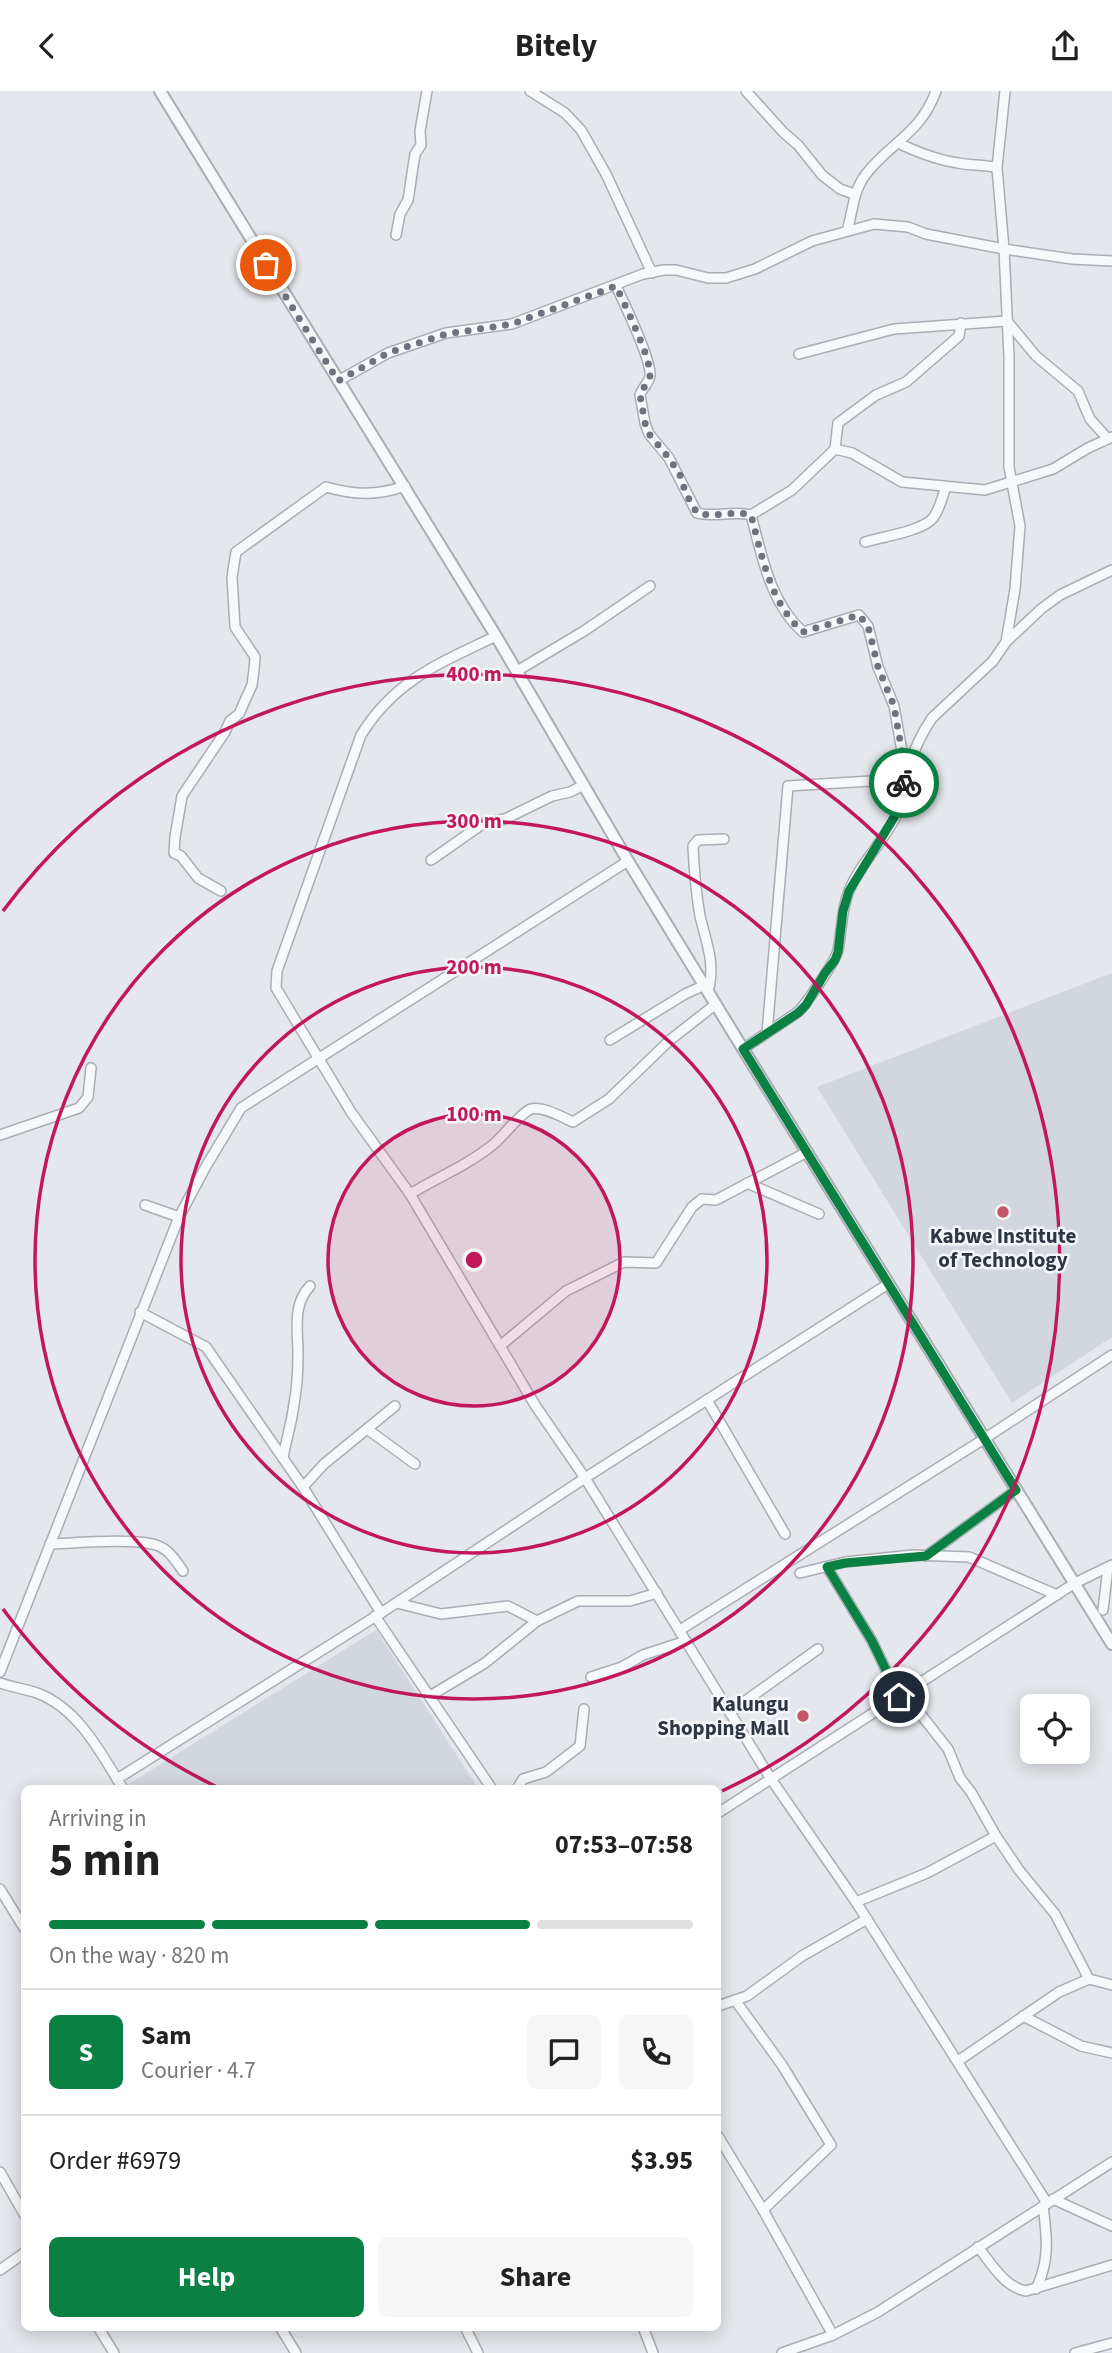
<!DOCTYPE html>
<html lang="en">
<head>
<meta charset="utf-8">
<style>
	:root { --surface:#fff; --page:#f6f6f6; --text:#222; --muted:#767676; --line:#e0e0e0; --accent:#0b8043 }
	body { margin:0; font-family:"Source Sans 3",sans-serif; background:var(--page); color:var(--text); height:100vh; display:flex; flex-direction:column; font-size:26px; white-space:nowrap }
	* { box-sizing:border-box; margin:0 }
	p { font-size:23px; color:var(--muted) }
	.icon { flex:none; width:38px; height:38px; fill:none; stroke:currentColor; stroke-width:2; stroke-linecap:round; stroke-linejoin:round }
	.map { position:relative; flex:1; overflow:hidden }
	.panel { position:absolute; left:21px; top:1694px; width:700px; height:546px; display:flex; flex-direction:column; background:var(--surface); border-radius:10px; box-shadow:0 4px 18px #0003 }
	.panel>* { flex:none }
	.fabs { position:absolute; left:1020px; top:1603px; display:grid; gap:14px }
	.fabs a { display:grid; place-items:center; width:70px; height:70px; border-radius:10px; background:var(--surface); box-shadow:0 4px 18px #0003; font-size:35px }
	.pin { position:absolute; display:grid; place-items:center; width:60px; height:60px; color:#fff; margin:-30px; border:4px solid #fff; border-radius:50%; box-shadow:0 2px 7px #0007 }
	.courier { position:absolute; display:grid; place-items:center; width:70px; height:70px; margin:-35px; border:5px solid #0b8043; border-radius:50%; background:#fff; color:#222; box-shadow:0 2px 9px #0007 }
	.headline em { font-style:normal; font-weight:700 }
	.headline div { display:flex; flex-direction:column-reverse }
	.headline { display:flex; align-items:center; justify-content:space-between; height:119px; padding:0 28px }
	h1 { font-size:46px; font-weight:700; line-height:52px }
	.bar { display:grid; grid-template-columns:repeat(4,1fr); gap:10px 7px; align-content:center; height:84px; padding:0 28px }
	.bar i { height:9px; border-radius:5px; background:var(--line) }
	.bar .on { background:var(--accent) }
	.bar p { grid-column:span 4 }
	.line { display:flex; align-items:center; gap:18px; padding:0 28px; border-top:2px solid var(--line) }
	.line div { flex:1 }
	.round { display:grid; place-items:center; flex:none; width:74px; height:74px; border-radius:10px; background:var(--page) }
	.primary-button { display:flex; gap:14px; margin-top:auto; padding:14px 28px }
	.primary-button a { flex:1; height:80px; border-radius:10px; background:var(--accent); color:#fff; font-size:28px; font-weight:700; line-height:80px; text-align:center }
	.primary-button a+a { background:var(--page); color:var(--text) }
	header { display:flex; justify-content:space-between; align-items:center; height:91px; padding:0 28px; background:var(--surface); font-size:32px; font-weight:700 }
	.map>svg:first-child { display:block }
</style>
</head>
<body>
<header><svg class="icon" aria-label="back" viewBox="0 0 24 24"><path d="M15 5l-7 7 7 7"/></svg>Bitely<svg class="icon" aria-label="share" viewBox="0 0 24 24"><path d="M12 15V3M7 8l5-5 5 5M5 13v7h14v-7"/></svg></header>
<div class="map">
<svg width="1112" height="2262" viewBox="0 0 1112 2262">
	<rect width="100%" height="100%" fill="#e4e7eb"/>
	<g fill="#d2d6dd">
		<polygon points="1112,882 1112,1246 1012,1312 817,996"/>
		<polygon points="376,1539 478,1697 131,1697 129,1693"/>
	</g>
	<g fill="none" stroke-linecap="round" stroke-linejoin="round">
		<g stroke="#a9aeb5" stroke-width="12">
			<g id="minor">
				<polyline points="530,0 565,22 581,39 606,83 652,182"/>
				<polyline points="746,0 783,41 798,54 822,84 840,98 854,103"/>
				<path d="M898,52C917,61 937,69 958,72C971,75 984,73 997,77"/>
				<path d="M847,140C853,120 853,100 866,83C891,51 921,42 936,0"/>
				<polyline points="396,144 400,123 408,109 415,63 421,54 420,40 427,0"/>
				<path d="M616,195C624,212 651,267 650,284C650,291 642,297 640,304L645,332L649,343L669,367L697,422C715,427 734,419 751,424C762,465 770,512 803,541L859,524L868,535L878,576L894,615L906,683"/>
				<polyline points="799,263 894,238 1007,230 1036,265 1078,300 1090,328 1108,348"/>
				<polyline points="338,290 388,262 446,242 512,233 643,183 664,179 676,179 708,187 726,187 755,178 812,150 874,133 908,136 926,143 1004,158 1072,168 1112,170"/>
				<polyline points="835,358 838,332 876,304 906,291 959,245 961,232"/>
				<polyline points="751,424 792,399 835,358 852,362 902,391 985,399 1053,378 1088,357 1112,346"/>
				<path d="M865,451C881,446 923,440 933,427C940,418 942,406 946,396"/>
				<path d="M496,545C440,572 395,589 361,644L277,880L276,897L351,1021L410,1103L535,1314L585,1387L771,1688L856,1811L1047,2112"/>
				<polyline points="1006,551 1041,518 1060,504 1112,479"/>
				<polyline points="517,580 584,540 650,495"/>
				<polyline points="431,769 484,732 505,728 552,705 570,701 584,694"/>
				<path d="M221,800L198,787L181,765L174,762L175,746L182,705L225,641L230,630L239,623L252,594L254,579L255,566L235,536L232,486L236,461L326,396C354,404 377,405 405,395"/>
				<path d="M708,900C716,873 706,851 700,825C696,802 694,779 693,755L698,749L724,748"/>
				<polyline points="767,942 788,695 905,688"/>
				<polyline points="610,949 685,903 705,894"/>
				<path d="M743,958L798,921C806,913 837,868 838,859C842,839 841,819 849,800C860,772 884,751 897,723C902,711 903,698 906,686C911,665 920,645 932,627L993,570L1006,551L1015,498L1020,435L1009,376V266L1004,158L997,77L1005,0"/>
				<polyline points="0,1044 79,1017 88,1006 91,977"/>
				<polyline points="747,1092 819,1123"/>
				<path d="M410,1103C438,1086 470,1073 495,1052C504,1044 522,1021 531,1018C543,1015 562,1026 573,1031L609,1008L670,949L716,913"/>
				<polyline points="145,1114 179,1126"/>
				<polyline points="140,1221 206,1256 303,1396 381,1522"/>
				<polyline points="500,1255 566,1200 624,1171 656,1172 692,1116 702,1108 716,1109 807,1061"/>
				<polyline points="707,1309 785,1443"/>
				<polyline points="367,1338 415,1373"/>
				<path d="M283,1367C286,1349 292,1331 294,1313C297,1297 298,1279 298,1263C298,1239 292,1214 310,1195"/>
				<polyline points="303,1396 324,1373 395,1315"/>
				<path d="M50,1453C76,1452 133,1447 156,1454C169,1458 176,1470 183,1480"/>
				<polyline points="926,1465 1016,1399"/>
				<polyline points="827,1476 872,1550 899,1606"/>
				<polyline points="800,1482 845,1471 913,1464 969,1466 1057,1504"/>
				<polyline points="397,1512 441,1523 508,1515 537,1530 578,1510 630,1510 657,1502"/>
				<polyline points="1103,1519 1108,1476"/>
				<polyline points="375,1525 492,1698"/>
				<polyline points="680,1539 984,1348 1112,1264"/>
				<polyline points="0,1581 179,1126 205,1077 241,1017 628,770"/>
				<polyline points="591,1586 622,1576 643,1564 686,1550"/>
				<path d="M0,1592C12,1596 25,1598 37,1602C78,1617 101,1662 123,1698"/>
				<polyline points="904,1602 948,1658 960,1687 971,1701 996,1745 1019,1779 1055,1823 1089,1888"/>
				<polyline points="430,1605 485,1572 537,1530"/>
				<polyline points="730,1621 818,1558"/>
				<polyline points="117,1688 381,1522 585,1387 888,1193"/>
				<polyline points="517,1698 523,1688 546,1681 580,1655 584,1618"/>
				<polyline points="718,1722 1075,1492 1112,1474"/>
				<polyline points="0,1798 24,1837"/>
				<polyline points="856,1811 927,1782 996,1745"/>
				<polyline points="735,1909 782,1974 831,2054 763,2119"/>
				<polyline points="718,1915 747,1905 802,1865 867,1828"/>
				<polyline points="1023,1925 1081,1955 1112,1962"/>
				<polyline points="958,1970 1059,1901 1089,1888 1112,1894"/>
				<polyline points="718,2045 763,2119 833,2244"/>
				<polyline points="0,2081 24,2123"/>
				<polyline points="1053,2108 1112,2135"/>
				<path d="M978,2156C991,2172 1004,2196 1026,2200L1112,2174"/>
				<polyline points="0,2179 24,2162"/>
				<path d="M1036,2198C1050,2170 1047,2145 1043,2115"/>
				<polyline points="98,2236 114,2262"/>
				<polyline points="280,2236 296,2262"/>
				<polyline points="465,2236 478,2262"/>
				<polyline points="643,2236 653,2262"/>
				<polyline points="782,2262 833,2244 878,2221 1112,2071"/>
				<polyline points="1075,2262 1112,2252"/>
			</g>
		</g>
		<g stroke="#a9aeb5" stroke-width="14">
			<polyline id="tertiary" points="160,0 496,545 628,770 743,958 1112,1553"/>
		</g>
		<use href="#minor" stroke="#f7f8f9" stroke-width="9"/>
		<use href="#tertiary" stroke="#f7f8f9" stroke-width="10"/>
	</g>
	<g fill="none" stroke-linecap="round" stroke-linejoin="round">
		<path stroke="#6d747d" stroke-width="7" stroke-dasharray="0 12.6" d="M266,174L338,290L388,262L406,256L446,243L512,233L616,195C624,212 651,267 650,284C650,291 642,297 640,304L645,332L649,343L669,367L680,384L686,403L697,422C715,427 734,419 751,424C762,465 770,512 803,541L859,524L868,535L878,576L894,615L906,684L904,692"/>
		<polyline stroke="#0b8043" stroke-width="9" points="899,1606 872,1550 827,1476 845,1472 926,1465 1016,1399 743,958 798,922 806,914 825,882 835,869 838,861 843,820 849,800 898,720 904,692"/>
	</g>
	<circle cx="474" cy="1169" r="146" fill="#c2185b" fill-opacity=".12"/>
	<g fill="none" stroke="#c2185b" stroke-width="3.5">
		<circle cx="474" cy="1169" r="146"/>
		<circle cx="474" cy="1169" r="293"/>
		<circle cx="474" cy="1169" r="439"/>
		<path d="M217 1696A586 586 0 0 1 3 1518M3 820A586 586 0 1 1 722 1700"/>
	</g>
	<g fill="#c5546a" stroke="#f4f6f8" stroke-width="2.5">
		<circle cx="1003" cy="1121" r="7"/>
		<circle cx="803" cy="1625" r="7"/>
	</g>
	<g text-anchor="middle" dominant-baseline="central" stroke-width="5" stroke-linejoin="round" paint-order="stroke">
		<g font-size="21" font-weight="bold" fill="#2d3642" stroke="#f4f6f8">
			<text x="1003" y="1145">Kabwe Institute<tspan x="1003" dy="24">of Technology</tspan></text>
			<text x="789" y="1613" text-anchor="end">Kalungu<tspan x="789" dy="24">Shopping Mall</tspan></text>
		</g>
	</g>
	<circle cx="474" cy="1169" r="10" fill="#c2185b" stroke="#f4f6f8" stroke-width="3.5"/>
	<g font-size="21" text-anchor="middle" font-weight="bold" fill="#c2185b" stroke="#f4f6f8" stroke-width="5" stroke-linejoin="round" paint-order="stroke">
		<text x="474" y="590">400 m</text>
		<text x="474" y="737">300 m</text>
		<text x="474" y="883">200 m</text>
		<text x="474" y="1030">100 m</text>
	</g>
</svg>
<div class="fabs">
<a><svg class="icon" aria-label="locate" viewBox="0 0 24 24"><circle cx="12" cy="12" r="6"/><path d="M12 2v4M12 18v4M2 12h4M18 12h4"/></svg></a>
</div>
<div class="pin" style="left:266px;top:174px;background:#ea580c"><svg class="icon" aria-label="bag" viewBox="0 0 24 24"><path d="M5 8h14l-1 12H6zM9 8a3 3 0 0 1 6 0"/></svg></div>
<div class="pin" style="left:899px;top:1606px;background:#1f2937"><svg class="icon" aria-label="home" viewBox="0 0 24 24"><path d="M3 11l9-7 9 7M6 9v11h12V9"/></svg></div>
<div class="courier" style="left:904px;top:692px"><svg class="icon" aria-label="bike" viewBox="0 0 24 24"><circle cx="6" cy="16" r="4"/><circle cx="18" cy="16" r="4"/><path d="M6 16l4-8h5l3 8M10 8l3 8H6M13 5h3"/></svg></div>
<section class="panel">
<div class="headline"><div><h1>5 min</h1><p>Arriving in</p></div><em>07:53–07:58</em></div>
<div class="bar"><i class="on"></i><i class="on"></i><i class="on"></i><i></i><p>On the way · 820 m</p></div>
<div class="line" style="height:126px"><b class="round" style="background:var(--accent);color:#fff">S</b><div><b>Sam</b><p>Courier · 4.7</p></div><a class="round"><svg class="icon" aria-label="chat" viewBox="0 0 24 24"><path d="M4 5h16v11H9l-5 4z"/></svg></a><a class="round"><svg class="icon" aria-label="phone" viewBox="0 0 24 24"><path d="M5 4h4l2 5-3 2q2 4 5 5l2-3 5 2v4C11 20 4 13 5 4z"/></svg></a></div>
<div class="line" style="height:91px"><div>Order #6979</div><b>$3.95</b></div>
<div class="primary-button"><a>Help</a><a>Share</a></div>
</section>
</div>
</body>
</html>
